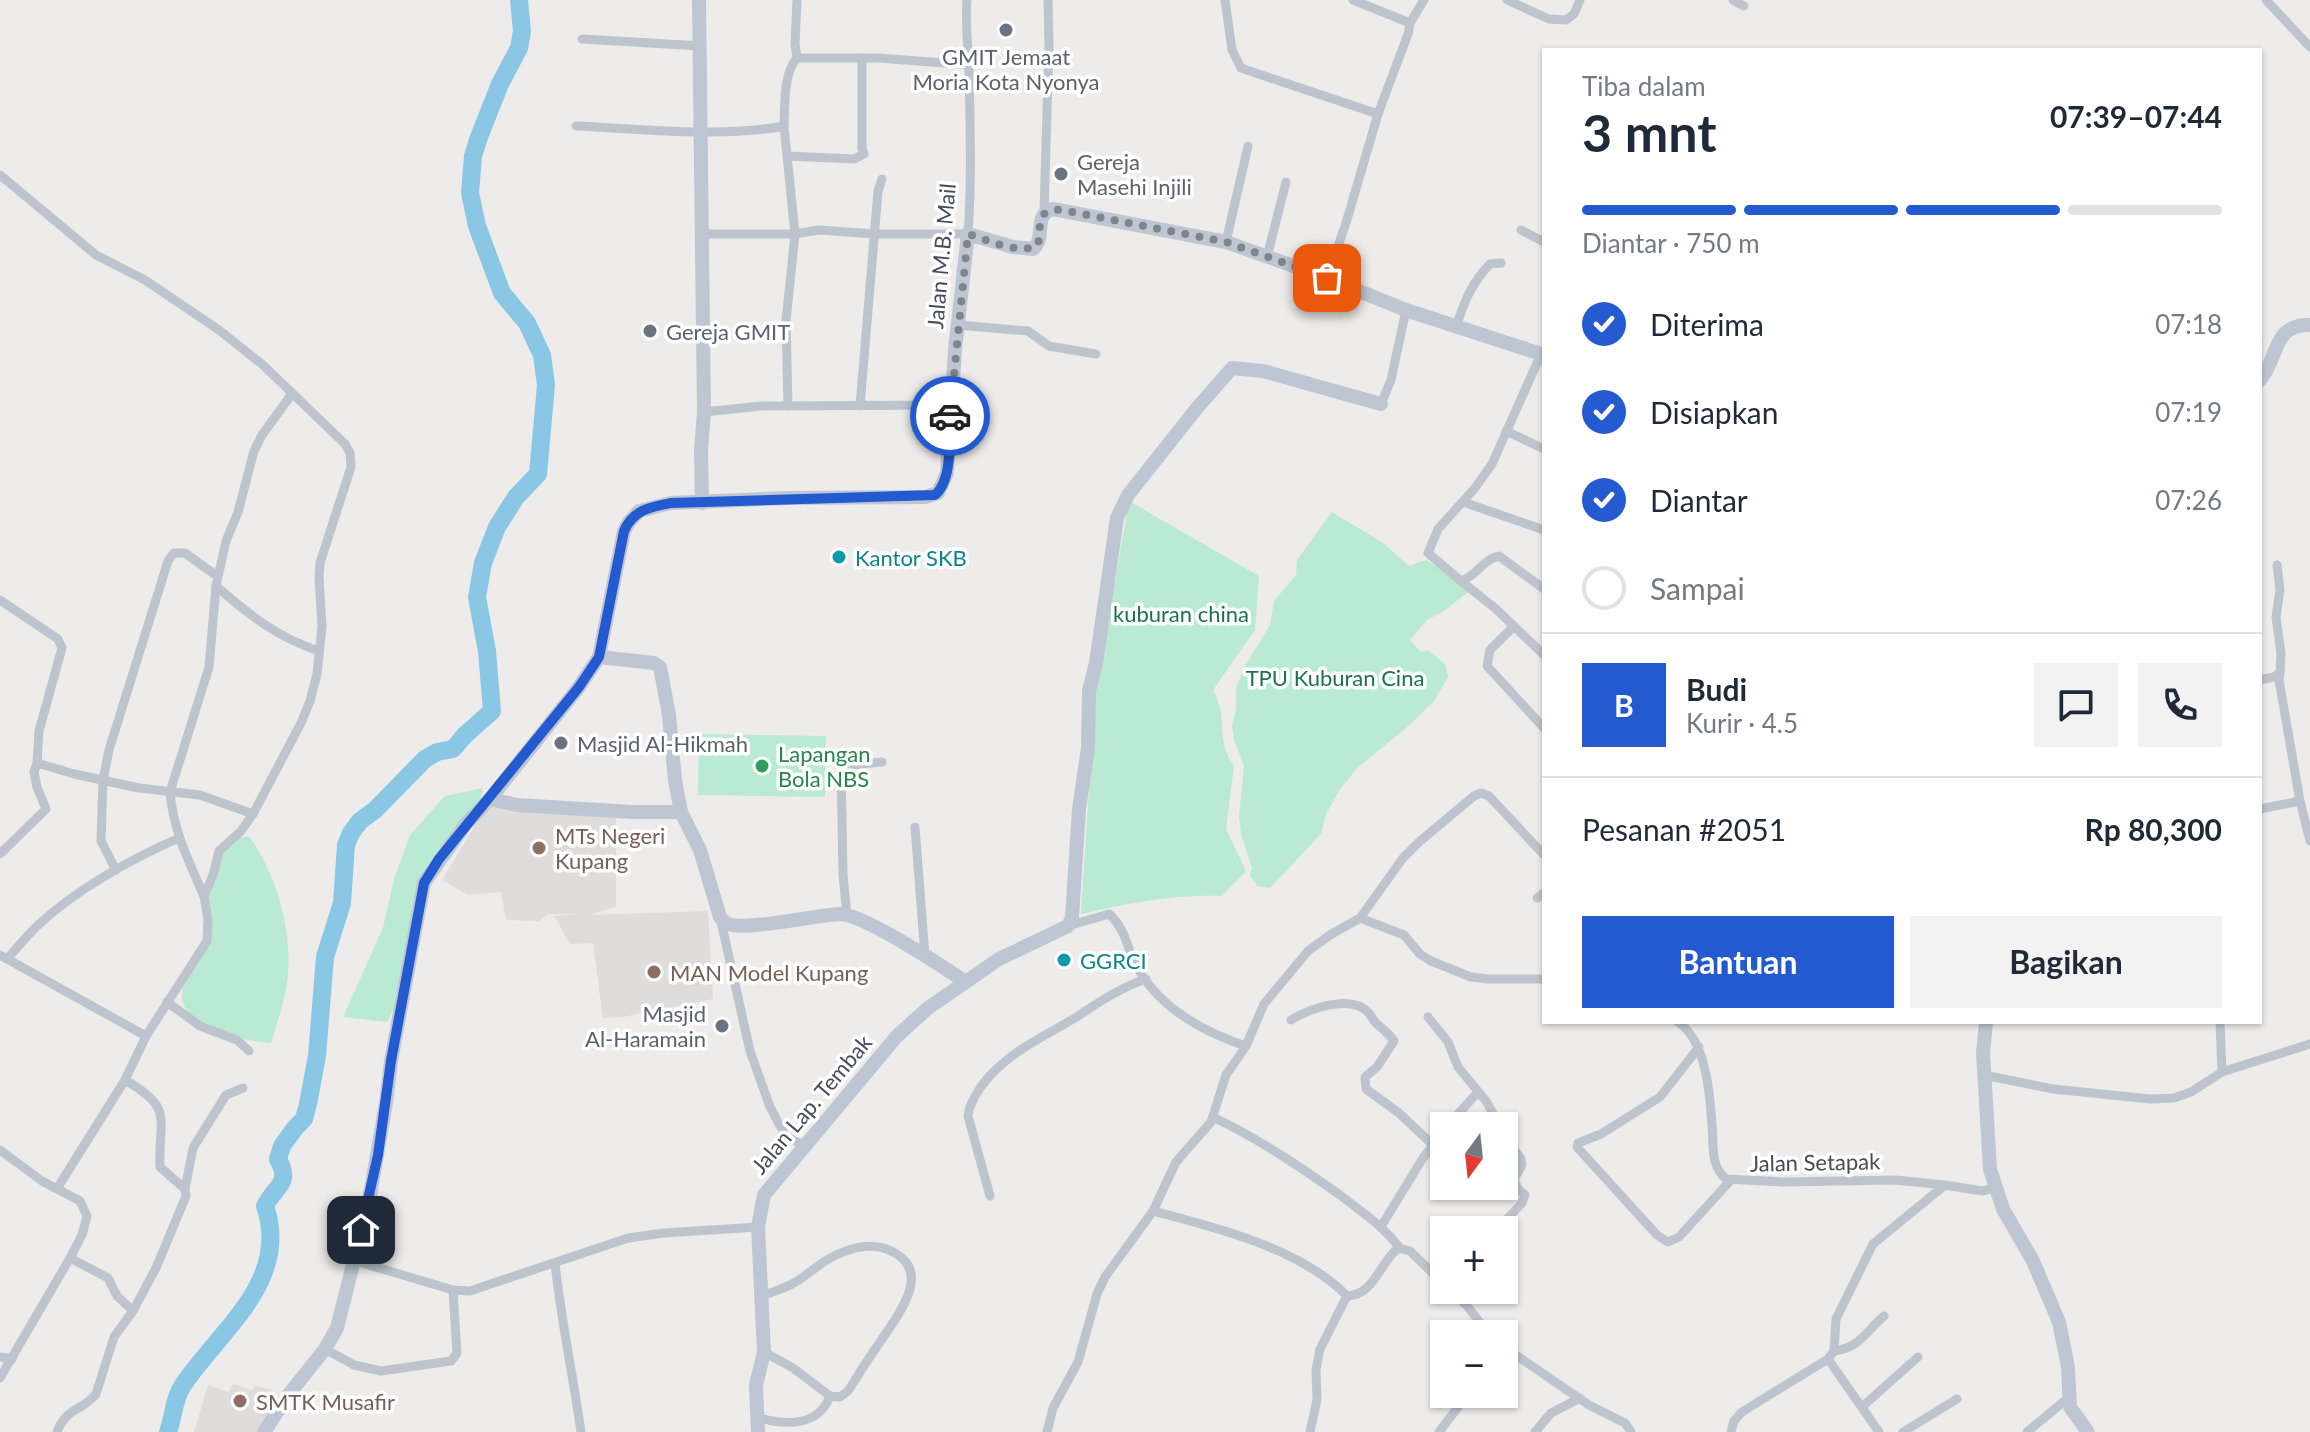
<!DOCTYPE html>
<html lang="id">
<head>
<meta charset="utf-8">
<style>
	:root { --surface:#fff; --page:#f2f2f3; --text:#1f2937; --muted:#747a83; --line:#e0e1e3; --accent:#245acf }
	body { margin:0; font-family:Lato,sans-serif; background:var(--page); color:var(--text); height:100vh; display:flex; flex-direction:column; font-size:30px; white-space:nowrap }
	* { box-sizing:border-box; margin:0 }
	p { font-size:26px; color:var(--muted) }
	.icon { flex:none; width:44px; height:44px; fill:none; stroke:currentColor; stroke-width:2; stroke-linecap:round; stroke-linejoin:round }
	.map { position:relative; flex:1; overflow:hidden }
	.side { position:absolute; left:1542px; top:48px; width:720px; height:976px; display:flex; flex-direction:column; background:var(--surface); border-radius:0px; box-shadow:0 2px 6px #0004 }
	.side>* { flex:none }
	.needle { width:52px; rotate:195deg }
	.controls { position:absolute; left:1430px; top:1112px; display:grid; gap:16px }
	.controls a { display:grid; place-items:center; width:88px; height:88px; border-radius:0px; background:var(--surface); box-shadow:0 2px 6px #0004; font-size:40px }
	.pin { position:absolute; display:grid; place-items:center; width:68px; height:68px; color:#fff; margin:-34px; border-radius:16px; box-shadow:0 4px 12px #0006 }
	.courier { position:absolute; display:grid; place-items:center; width:80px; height:80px; margin:-40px; border:6px solid #245acf; border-radius:50%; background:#fff; color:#222; box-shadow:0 2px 10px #0007 }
	.overview em { font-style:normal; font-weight:700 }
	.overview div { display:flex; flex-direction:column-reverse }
	.overview { display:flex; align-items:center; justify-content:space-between; height:136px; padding:0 40px }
	h1 { font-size:52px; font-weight:700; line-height:60px }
	.bar { display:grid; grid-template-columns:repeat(4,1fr); gap:12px 8px; align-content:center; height:96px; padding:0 40px }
	.bar i { height:10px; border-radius:6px; background:var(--line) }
	.bar .selected { background:var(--accent) }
	.bar p { grid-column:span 4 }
	.line { display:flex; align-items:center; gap:20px; padding:0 40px; border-top:2px solid var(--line) }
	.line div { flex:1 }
	.round { display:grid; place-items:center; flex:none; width:84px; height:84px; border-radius:0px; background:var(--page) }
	ol { padding:0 40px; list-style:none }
	li { display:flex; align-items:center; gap:24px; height:88px }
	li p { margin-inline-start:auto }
	li .icon { padding:8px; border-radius:50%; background:var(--accent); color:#fff; stroke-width:4 }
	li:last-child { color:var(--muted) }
	li i { width:44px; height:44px; border:4px solid var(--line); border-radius:50% }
	.button { display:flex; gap:16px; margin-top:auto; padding:16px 40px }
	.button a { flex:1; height:92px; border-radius:0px; background:var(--accent); color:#fff; font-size:32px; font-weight:700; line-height:92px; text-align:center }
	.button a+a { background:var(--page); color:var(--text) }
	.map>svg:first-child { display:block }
</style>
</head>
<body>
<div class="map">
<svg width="2310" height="1432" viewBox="0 0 2310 1432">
	<rect width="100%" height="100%" fill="#eeebeb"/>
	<g fill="#dfdcdc">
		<polygon points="487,806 616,816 616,907 589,915 708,911 713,999 623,1017 603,1018 593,943 570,944 554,916 579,914 548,914 539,921 506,920 501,892 468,895 442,880"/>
		<polygon points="233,1384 252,1390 255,1385 272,1390 283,1410 267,1432 194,1432 208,1385 228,1392"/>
	</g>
	<g fill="#baead3">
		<path d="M1129,501L1259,576L1255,630L1213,690C1230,720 1214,738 1234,766L1226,829L1246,871L1222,896C1171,894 1131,903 1081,914L1095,695Z"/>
		<polygon points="1332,512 1383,543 1409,566 1426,560 1446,572 1468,592 1444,611 1427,620 1410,640 1421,652 1428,650 1445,664 1448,677 1434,701 1406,728 1356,769 1339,791 1326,814 1321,834 1270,888 1257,886 1250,875 1252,868 1241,834 1239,816 1244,766 1234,740 1232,726 1236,709 1236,688 1245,666 1270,625 1274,601 1296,575 1297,560"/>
		<polygon points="699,734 826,736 825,797 698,795"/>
		<polygon points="483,788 477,816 435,871 412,919 400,996 387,1022 343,1017 383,928 394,879 410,835 445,796"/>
		<path d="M249,836C277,875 294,934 287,983C284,1003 277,1023 271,1043C244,1041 172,1027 183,987C188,969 205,955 209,937C213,917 206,895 208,875C210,863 216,852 222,841Z"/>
	</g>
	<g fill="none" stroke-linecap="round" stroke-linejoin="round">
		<path stroke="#8ac7e5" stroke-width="18" d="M168,1432C174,1416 173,1400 183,1385C219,1331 291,1281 265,1206C275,1186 292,1184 278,1159L282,1146L295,1128L304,1119L308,1104L317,1056L325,957L342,903L346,845L351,833L360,821L375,810L425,759L437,752L453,749L465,735L492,711L487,651L477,597L483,563L497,527L516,497L538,474L546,385L542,355L527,323L502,293L477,226L470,193L473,156L479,137L500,84L519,48L522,31L519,0"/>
		<g stroke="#bdc4cd" stroke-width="9">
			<polyline points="1225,0 1232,50 1241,68 1378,114"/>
			<polyline points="1353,0 1410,23"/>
			<polyline points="1507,0 1549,19 1566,20 1574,14 1580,0"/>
			<polyline points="1733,0 1744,6"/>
			<polyline points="2266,0 2310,47"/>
			<polyline points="582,39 701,46"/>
			<polyline points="797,58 795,44 797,0"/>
			<path d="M576,126C640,129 722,138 784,126C785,107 783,73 797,58H879L969,65"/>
			<polyline points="784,126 795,234 786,321 788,406"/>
			<polyline points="788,156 854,159 864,154 862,148 862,58"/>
			<polyline points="0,175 96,255 145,280 219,330 263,365 345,444 350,453 351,467 320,563 319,577 322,626 317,674 310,701 301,723 253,814 241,831 219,851 214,873 204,896 208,920 207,941 146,1036"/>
			<polyline points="1044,212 1049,45 1048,0"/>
			<polyline points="1521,230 1544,242"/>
			<path d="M700,234H795L819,230L875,234H968C972,179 970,124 969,69C968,46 965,23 967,0"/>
			<polyline points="1226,242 1248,146"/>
			<polyline points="1267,257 1286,182"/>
			<polyline points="1327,278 1346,223 1378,114 1408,34 1410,23 1424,0"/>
			<polyline points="958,325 1028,331 1049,346 1096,354"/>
			<path d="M1456,328C1463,304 1472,282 1490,264L1501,263"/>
			<path d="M1541,354L1492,464L1475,488L1438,529L1428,553L1461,581C1476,577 1483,559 1499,556L1544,589"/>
			<path d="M291,395L262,435L254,451L238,512L226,541L216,586C248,614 278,638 319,651"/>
			<polyline points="1381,404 1391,380 1406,310"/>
			<polyline points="860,406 878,191 882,179"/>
			<polyline points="704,412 761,406 951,405"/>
			<polyline points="1506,431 1544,449"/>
			<polyline points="1463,502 1544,530"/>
			<polyline points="1461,581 1496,609 1544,655"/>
			<polyline points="0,600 58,639 62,648 39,731 37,763 34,772 37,787 46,809 0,854"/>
			<polyline points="1514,626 1490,650 1487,666 1544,728"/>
			<polyline points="2280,673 2279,680 2300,801 2310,841"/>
			<polyline points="2260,680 2274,677 2280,673 2281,653 2276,617 2280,590 2277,565"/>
			<polyline points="37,763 74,774 139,788 200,795 253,814"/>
			<polyline points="2260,809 2300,801"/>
			<polyline points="915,827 925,956"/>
			<polyline points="116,870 101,841 103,780 109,750 168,561 174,553 185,553 217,576"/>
			<path d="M204,896C189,862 173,830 170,792L209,667L216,586"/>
			<polyline points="1537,898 1544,893"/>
			<polyline points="847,916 843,875 841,766 882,762"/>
			<polyline points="720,917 750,1051 770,1107 786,1137 806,1146"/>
			<polyline points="1360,918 1404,935 1420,954 1431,961 1471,977 1488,979 1544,979"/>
			<path d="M1068,926L1109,914C1125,928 1126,945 1135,963C1157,1007 1201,1031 1246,1046"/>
			<polyline points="0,955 146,1036 125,1080 58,1187"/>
			<path d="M7,959C17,948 26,937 36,927C75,890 131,859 179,838"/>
			<polyline points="167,1002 200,1026 237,1040 249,1051"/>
			<polyline points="1428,1017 1448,1042 1458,1067 1486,1101 1500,1126"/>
			<path d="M1291,1020C1309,1009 1351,993 1369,1013C1371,1016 1373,1020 1376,1023C1382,1029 1389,1033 1394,1041L1377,1067L1365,1077L1366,1089L1399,1113L1434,1146"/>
			<path d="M1678,1022C1706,1040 1710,1094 1712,1126C1714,1145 1710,1166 1726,1179L1785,1182L1895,1180L1945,1185"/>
			<polyline points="2220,1022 2222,1072"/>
			<polyline points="1699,1047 1660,1097 1601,1134 1578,1143 1577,1147 1657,1235 1668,1242 1679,1237 1730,1181"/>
			<polyline points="1984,1075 2053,1089 2150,1099 2174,1098 2191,1092 2222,1072 2310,1044"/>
			<path d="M1213,1117C1259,1139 1299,1166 1340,1195C1364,1214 1381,1224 1400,1248"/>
			<polyline points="1447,1126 1478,1092"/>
			<polyline points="0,1150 42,1181 80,1201 87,1216 82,1235 70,1258 0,1378"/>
			<polyline points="185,1189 193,1148 226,1095 243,1088"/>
			<path d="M990,1196L968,1116C970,1098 987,1077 1001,1065C1022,1046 1050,1033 1075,1018C1098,1003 1119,988 1146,979"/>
			<path d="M1153,1211C1215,1227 1302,1249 1347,1296"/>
			<polyline points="1382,1225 1423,1158 1444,1131"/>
			<polyline points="1497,1230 1522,1203 1525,1195 1517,1188 1514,1179 1522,1165 1521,1159 1504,1136"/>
			<polyline points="70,1258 108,1278 117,1296 133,1311"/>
			<polyline points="352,1260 453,1290 470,1291 628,1238 664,1233 758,1227"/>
			<path d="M555,1263C561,1320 573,1375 581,1432"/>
			<polyline points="1450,1290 1467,1306 1489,1334"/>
			<path d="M760,1297C771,1292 783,1289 794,1283C812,1272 826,1257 846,1251C862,1245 878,1244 893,1252C935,1273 894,1320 878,1345C867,1360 858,1376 848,1391L840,1397L830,1396L793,1368L764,1352"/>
			<polyline points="1504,1347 1589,1405 1625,1423 1631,1432"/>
			<polyline points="325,1349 354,1365 381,1371 451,1361 457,1353 453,1290"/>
			<path d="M1834,1351C1860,1348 1865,1332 1884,1316"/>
			<polyline points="0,1357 12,1359"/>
			<polyline points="1828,1359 1879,1432"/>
			<polyline points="1863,1406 1918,1357"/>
			<path d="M756,1417C783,1425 818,1428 830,1396"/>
			<path d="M57,1432C66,1407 83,1411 96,1394L114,1337L133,1311L156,1268L186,1196L185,1189L160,1167C158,1117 175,1109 125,1080"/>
			<polyline points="1047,1432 1053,1408 1078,1362 1097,1294 1105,1277 1153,1211 1176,1162 1211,1122 1226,1075 1246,1046 1264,1004 1308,951 1330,935 1360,918 1403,858 1419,842 1474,796 1481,793 1489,796 1544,855"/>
			<path d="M1310,1432L1317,1400L1316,1370L1320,1349L1347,1296C1374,1295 1379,1264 1398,1248L1410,1251L1444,1284"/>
			<polyline points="1439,1432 1468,1394"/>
			<polyline points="1535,1432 1551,1413 1580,1398"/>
			<polyline points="1731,1432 1734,1421 1742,1412 1828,1359 1834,1351 1836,1319 1873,1244 1945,1185 1982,1191 1995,1188"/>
			<polyline points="1903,1432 1957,1399"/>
			<polyline points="2027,1432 2068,1398"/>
		</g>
		<g stroke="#bec6d3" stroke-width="14">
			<polyline points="699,0 704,412 701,450 702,503"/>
			<path d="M2260,380C2279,358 2272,324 2310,325"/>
			<path d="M599,657L624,531L629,522L639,511L671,503L788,498L925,497L938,493L947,473L955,350L968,234L1013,247L1033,249C1047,237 1032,215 1053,209L1226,242L1327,278L1406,310L1544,355"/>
			<polyline points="490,799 517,805 633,812 681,812"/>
			<polyline points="1986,1022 1983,1053 1990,1169 2003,1209 2033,1261 2059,1322 2068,1367 2070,1407 2088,1432"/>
			<path d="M264,1432L289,1394L325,1349L337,1328L369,1201L386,1103L391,1061L424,883L465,825L490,799L579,687L599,657L654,663L660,667L669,715L675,780L681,812L700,850L720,917C724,921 724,923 729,924C746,931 816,915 840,914C863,914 942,966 964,981"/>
			<polyline points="758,1432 756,1385 764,1352 758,1227 764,1195 897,1036 928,1008 999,959 1068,926 1072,918 1079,809 1088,748 1089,691 1096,663 1117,518 1128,495 1197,408 1232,368 1263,371 1381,404"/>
		</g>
	</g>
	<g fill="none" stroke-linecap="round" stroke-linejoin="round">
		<path stroke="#80848b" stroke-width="8" stroke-dasharray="0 14.4" d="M950,416L968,234C987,239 1019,256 1038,245C1042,226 1034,208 1062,210L1226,242L1327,278"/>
		<path stroke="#245acf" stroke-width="10" d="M361,1230L378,1155L391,1061L424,883L439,859L579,687L599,657L624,531C633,510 650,507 671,503L935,495C953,480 949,439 950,416"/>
	</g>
	<g fill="#6b7280" stroke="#fff" stroke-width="3">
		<circle cx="1006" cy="30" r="8"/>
		<circle cx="1061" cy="174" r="8"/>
		<circle cx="650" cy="331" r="8"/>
		<circle cx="561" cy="743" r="8"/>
		<circle cx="722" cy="1026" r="8"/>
	</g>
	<g fill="#0f9aa8" stroke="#fff" stroke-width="3">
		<circle cx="839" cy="557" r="8"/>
		<circle cx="1064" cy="960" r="8"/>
	</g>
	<circle fill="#2e9e5b" stroke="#fff" stroke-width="3" cx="762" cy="766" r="8"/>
	<g fill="#8d6e63" stroke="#fff" stroke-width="3">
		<circle cx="539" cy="848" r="8"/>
		<circle cx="654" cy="972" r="8"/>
		<circle cx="240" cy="1401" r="8"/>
	</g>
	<g text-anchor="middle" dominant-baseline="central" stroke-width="7" stroke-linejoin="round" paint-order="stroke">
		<g font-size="22" fill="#5b616d" stroke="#fff" text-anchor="start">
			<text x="1006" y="56" text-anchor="middle">GMIT Jemaat<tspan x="1006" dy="25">Moria Kota Nyonya</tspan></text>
			<text x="1077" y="161">Gereja<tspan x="1077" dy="25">Masehi Injili</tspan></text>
			<text x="666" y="331">Gereja GMIT</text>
			<text x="577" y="743">Masjid Al-Hikmah</text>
			<text x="706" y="1013" text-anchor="end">Masjid<tspan x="706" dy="25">Al-Haramain</tspan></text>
		</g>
		<g font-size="22" fill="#454c57" stroke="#fff">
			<text transform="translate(941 256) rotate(-85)">Jalan M.B. Mail</text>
			<text transform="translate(811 1104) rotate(-50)">Jalan Lap. Tembak</text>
			<text transform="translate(1815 1162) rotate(-1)">Jalan Setapak</text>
		</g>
		<g font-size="22" fill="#0d838f" stroke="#fff" text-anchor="start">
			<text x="855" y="557">Kantor SKB</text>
			<text x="1080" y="960">GGRCI</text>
		</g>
		<g font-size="22" fill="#1c7251" stroke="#fff">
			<text x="1181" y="613">kuburan china</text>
			<text x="1335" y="677">TPU Kuburan Cina</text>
		</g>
		<g font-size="22" fill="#27864d" stroke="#fff" text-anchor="start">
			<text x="778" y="753">Lapangan<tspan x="778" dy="25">Bola NBS</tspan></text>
		</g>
		<g font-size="22" fill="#785e54" stroke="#fff" text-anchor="start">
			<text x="555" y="835">MTs Negeri<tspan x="555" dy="25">Kupang</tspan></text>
			<text x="670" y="972">MAN Model Kupang</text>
			<text x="256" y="1401">SMTK Musafir</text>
		</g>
	</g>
</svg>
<div class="controls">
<a><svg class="needle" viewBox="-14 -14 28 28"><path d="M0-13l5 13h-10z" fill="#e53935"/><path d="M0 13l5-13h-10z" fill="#747a83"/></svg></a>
<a>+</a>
<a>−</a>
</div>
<div class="pin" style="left:1327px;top:278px;background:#ea580c"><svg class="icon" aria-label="bag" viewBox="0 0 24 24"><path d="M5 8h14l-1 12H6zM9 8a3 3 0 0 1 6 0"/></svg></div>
<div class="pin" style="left:361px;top:1230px;background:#1f2937"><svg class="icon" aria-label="home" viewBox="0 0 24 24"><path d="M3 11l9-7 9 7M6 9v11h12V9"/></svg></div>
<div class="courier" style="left:950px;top:416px"><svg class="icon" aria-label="car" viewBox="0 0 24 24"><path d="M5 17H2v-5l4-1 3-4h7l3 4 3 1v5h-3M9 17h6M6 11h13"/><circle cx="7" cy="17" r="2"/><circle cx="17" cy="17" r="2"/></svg></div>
<section class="side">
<div class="overview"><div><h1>3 mnt</h1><p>Tiba dalam</p></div><em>07:39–07:44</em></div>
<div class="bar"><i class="selected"></i><i class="selected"></i><i class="selected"></i><i></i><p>Diantar · 750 m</p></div>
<ol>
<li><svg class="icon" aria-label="check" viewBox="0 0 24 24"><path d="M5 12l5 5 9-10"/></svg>Diterima<p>07:18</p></li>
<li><svg class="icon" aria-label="check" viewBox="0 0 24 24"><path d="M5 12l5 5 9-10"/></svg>Disiapkan<p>07:19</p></li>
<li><svg class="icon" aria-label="check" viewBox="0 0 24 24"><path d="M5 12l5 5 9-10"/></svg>Diantar<p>07:26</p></li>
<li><i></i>Sampai</li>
</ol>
<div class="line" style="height:144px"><b class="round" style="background:var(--accent);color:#fff">B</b><div><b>Budi</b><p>Kurir · 4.5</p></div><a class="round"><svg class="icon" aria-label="chat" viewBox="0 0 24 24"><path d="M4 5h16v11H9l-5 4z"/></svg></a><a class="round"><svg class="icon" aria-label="phone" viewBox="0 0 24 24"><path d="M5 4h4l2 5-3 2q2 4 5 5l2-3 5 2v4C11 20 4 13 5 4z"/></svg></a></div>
<div class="line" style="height:104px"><div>Pesanan #2051</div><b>Rp 80,300</b></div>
<div class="button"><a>Bantuan</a><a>Bagikan</a></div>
</section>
</div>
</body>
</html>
